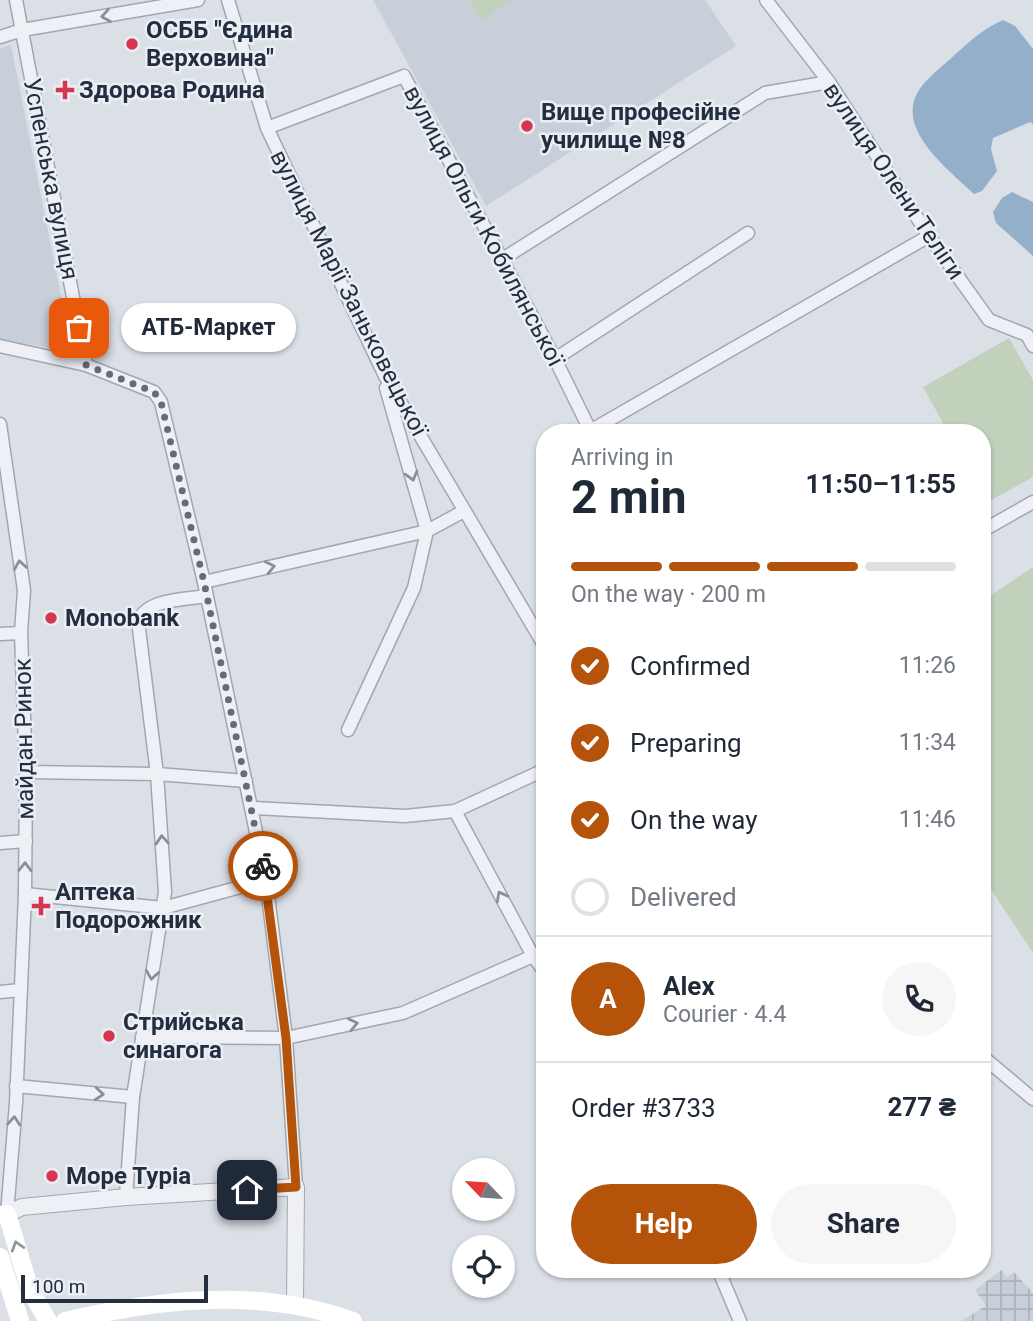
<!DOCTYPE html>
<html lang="en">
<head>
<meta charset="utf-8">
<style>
	:root { --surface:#fff; --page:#f6f6f7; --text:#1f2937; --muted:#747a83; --line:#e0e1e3; --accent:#b45309 }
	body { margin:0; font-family:Roboto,sans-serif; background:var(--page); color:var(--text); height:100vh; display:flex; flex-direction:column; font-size:26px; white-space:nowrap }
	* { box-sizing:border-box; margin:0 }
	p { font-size:23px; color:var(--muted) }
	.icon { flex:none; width:38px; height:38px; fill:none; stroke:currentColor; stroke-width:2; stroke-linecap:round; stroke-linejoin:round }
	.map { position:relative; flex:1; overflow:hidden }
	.panel { position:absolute; left:536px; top:424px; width:455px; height:854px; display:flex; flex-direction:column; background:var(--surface); border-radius:28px; box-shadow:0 2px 5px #0004 }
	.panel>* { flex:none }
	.needle { width:46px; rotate:295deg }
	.fabs { position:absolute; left:452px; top:1158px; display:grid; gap:14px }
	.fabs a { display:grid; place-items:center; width:63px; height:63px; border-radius:50%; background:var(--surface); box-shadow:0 2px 5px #0004; font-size:35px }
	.scale { position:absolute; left:21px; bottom:18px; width:187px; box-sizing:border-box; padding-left:7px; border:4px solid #242e3e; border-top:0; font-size:19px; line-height:24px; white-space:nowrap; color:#242e3e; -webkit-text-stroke:5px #eaeff5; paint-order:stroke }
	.pin { position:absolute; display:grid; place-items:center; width:60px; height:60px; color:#fff; margin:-30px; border-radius:14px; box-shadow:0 4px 10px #0006 }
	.courier { position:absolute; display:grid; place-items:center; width:70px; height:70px; margin:-35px; border:5px solid #b45309; border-radius:50%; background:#fff; color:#222; box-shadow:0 2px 9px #0007 }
	.bubble { position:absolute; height:49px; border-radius:24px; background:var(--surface); box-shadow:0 2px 5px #0004; font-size:23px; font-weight:700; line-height:49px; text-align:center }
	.headline em { font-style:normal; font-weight:700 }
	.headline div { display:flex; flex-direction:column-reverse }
	.headline { display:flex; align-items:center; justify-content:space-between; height:119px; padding:0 35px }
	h1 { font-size:46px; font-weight:700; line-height:52px }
	.bar { display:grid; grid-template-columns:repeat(4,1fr); gap:10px 7px; align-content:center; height:84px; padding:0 35px }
	.bar i { height:9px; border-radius:5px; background:var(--line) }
	.bar .current { background:var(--accent) }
	.bar p { grid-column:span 4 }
	.line { display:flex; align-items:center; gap:18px; padding:0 35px; border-top:2px solid var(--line) }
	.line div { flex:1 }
	.round { display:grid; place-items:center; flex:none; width:74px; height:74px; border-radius:37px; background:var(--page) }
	ol { padding:0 35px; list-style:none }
	li { display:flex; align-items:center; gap:21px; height:77px }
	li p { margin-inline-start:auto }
	li .icon { padding:7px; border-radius:50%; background:var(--accent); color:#fff; stroke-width:4 }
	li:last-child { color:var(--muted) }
	li i { width:38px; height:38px; border:4px solid var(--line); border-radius:50% }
	.primary-button { display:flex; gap:14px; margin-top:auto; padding:14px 35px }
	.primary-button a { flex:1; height:80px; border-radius:42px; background:var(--accent); color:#fff; font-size:28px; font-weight:700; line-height:80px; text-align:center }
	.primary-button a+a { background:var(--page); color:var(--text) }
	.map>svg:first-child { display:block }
</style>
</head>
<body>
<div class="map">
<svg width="1033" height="1321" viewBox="0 0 1033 1321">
	<defs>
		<pattern id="industrial-grid" width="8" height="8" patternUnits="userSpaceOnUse" patternTransform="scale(1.75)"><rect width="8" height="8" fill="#c9cfd9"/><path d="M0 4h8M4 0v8" fill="none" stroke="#acb2bb"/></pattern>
	</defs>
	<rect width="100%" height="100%" fill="#dbe0e7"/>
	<g fill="#c9cfd9">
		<polygon points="373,0 705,0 736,46 486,206"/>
		<polygon points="11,45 72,352 0,339 0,48"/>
	</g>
	<polygon fill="url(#industrial-grid)" points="1001,1270 1007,1277 1014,1272 1033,1293 1033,1321 961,1321 986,1306 975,1290"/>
	<g fill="#c1d1bc">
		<polygon points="469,0 512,0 482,20"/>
		<polygon points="1009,338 1033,380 1033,477 988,502 982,492 982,432 948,432 923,387"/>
		<polygon points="1033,567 1033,953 982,876 982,601"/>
	</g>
	<g fill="#93afca">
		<path d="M1003,20L1015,26L1033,49V124L1030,122L993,138L991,149L997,171L982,191L974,194C951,172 901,134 915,98C920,84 936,71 947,62C965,46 980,30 1003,20Z"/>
		<polygon points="1012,192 1033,202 1033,256 996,223 993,212 1002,198"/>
	</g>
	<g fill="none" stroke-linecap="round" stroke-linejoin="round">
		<g stroke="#a0a7b1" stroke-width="15">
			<g id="minor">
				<polyline points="16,0 86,365 154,392 161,402 204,582 266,880 286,1038 296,1187"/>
				<polyline points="228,0 267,128 385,376 544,645"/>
				<polyline points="766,0 829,82 929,236 989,320 1027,335 1033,346"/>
				<polyline points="0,37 22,30 198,0"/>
				<polyline points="267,128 404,76 555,359 591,432"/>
				<polyline points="501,260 765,93 829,82"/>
				<polyline points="0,346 86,365"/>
				<polyline points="555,359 748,233"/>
				<polyline points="0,424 24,590 21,633 26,772 25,894 16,1103 7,1214"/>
				<polyline points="590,431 929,236"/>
				<polyline points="982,531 1033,502"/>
				<polyline points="204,582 427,531 464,511"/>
				<polyline points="0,634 21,633"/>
				<polyline points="348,730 414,588 427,531 386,388"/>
				<polyline points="26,772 157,774 246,781"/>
				<polyline points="252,808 405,816 455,811 544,770"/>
				<polyline points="455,811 533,956 544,971"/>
				<polyline points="0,843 26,841"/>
				<polyline points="25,894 163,908 266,880"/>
				<polyline points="0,992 20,990"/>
				<polyline points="142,1037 286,1038 403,1013 533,956"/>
				<polyline points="982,1056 1033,1099"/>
				<polyline points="16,1086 133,1097"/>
				<path d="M126,1197L133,1097L165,892L157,774L138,621C149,598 184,600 206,596"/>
				<polyline points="718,1269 740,1321"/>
			</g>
		</g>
		<g stroke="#a0a7b1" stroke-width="18">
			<polyline id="tertiary" points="7,1214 22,1207 126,1197 296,1187 295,1305"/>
		</g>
		<use href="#minor" stroke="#eef0f5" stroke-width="12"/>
		<use href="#tertiary" stroke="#eef0f5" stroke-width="16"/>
		<g stroke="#fff" stroke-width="18">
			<polyline points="0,1215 7,1214 30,1290 48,1321"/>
			<polyline points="0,1257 20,1321"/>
			<path d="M65,1321C159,1299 260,1287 353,1321"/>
		</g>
	</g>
	<defs><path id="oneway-chevron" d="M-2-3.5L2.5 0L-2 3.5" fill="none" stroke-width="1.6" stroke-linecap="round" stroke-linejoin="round" transform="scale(1.75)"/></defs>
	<g stroke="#898f9a">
		<use href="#oneway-chevron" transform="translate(106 16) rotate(170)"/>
		<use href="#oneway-chevron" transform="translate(412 476) rotate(75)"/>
		<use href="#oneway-chevron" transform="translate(20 565) rotate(-99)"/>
		<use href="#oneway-chevron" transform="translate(270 567) rotate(-13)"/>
		<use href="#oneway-chevron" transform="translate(162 840) rotate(-94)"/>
		<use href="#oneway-chevron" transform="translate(25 867) rotate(-89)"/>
		<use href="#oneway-chevron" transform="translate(501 896) rotate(-118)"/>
		<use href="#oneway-chevron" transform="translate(152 975) rotate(99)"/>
		<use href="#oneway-chevron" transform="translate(353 1024) rotate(-12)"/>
		<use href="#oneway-chevron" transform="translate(99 1094) rotate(5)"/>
		<use href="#oneway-chevron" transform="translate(14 1121) rotate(-86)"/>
	</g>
	<use stroke="#92969e" href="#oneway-chevron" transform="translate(17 1246) rotate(-107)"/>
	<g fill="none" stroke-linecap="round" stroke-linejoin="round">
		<polyline stroke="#646c79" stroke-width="7" stroke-dasharray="0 12.6" points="79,328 86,365 154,392 161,402 204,582 263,866"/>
		<polyline stroke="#b45309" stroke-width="9" points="247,1190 296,1187 286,1038 263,866"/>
	</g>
	<g fill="#d73550" stroke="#eaeff5" stroke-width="2.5">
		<circle cx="132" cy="44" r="7"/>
		<path d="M61.5 79.5h7v7h7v7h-7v7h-7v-7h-7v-7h7z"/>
		<circle cx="527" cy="126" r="7"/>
		<circle cx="51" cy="618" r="7"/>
		<path d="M37.5 895.5h7v7h7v7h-7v7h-7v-7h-7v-7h7z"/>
		<circle cx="109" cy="1036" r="7"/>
		<circle cx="52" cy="1176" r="7"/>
	</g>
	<g text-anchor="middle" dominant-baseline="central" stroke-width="5" stroke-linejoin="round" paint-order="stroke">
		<g font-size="24" font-weight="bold" fill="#242e3e" stroke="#eaeff5" text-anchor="start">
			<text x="146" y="30">ОСББ "Єдина<tspan x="146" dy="28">Верховина"</tspan></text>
			<text x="79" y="90">Здорова Родина</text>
			<text x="541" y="112">Вище професійне<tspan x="541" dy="28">училище №8</tspan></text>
			<text x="65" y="618">Monobank</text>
			<text x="55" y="892">Аптека<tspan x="55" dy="28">Подорожник</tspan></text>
			<text x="123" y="1022">Стрийська<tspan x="123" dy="28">синагога</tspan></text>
			<text x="66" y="1176">Море Туріа</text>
		</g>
		<g font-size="24" fill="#242e3e" stroke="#eaeff5">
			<text transform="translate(51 179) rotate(79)">Успенська вулиця</text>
			<text transform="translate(894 181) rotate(56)">вулиця Олени Теліги</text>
			<text transform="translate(484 226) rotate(62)">вулиця Ольги Кобилянської</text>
			<text transform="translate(349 293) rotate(63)">вулиця Марії Заньковецької</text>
			<text transform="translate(24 739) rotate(-91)">майдан Ринок</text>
		</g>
	</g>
</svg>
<div class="fabs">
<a><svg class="needle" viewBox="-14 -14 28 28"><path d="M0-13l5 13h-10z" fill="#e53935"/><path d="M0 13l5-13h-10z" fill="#747a83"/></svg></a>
<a><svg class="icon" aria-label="locate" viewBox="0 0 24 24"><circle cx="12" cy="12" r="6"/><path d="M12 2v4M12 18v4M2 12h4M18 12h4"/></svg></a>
</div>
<div class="scale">100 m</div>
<div class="pin" style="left:79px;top:328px;background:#ea580c"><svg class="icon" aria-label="bag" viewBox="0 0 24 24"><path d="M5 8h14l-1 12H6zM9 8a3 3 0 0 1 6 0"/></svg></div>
<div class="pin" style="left:247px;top:1190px;background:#1f2937"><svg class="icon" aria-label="home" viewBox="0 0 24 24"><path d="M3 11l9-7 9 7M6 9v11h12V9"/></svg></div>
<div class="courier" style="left:263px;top:866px"><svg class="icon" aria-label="bike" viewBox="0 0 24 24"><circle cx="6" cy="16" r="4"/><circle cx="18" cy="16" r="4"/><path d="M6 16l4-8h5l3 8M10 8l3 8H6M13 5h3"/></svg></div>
<div class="bubble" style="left:121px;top:303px;width:175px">АТБ-Маркет</div>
<section class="panel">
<div class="headline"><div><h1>2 min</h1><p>Arriving in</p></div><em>11:50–11:55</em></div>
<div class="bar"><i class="current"></i><i class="current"></i><i class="current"></i><i></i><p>On the way · 200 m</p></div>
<ol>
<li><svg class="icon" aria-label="check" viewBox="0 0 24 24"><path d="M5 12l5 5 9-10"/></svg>Confirmed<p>11:26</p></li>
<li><svg class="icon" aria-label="check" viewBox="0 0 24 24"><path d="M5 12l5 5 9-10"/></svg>Preparing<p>11:34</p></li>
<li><svg class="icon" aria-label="check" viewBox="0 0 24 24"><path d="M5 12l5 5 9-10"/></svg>On the way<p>11:46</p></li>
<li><i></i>Delivered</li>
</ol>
<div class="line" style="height:126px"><b class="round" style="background:var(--accent);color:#fff">A</b><div><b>Alex</b><p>Courier · 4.4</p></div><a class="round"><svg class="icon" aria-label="phone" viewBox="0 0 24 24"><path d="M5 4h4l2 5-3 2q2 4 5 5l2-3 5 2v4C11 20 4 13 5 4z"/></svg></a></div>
<div class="line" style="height:91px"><div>Order #3733</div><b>277 ₴</b></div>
<div class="primary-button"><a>Help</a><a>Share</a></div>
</section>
</div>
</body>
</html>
